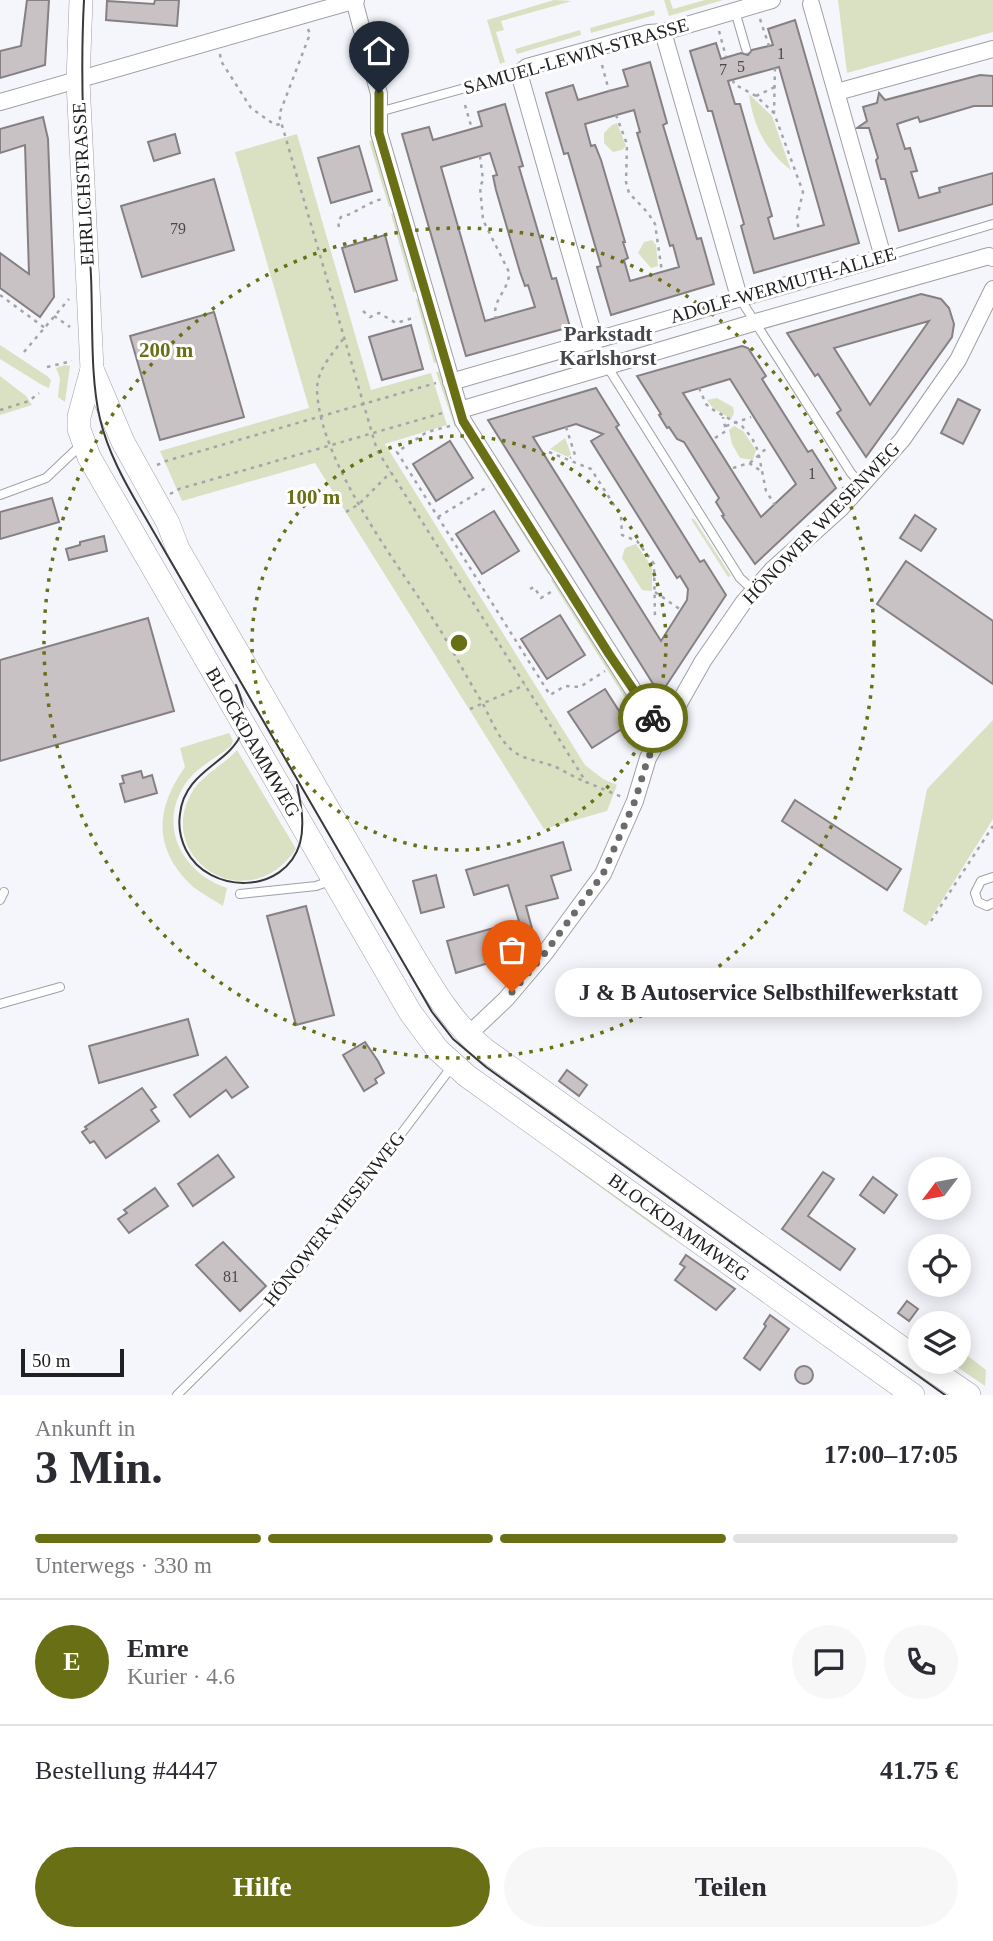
<!DOCTYPE html>
<html lang="de">
<head>
<meta charset="utf-8">
<style>
	:root { --surface:#fff; --page:#f7f7f7; --text:#2b2b33; --muted:#7c7c81; --line:#e1e1e2; --accent:#696f15 }
	body { margin:0; font-family:Georgia,serif; background:var(--page); color:var(--text); height:100vh; display:flex; flex-direction:column; font-size:26px; white-space:nowrap }
	* { box-sizing:border-box; margin:0 }
	p { font-size:23px; color:var(--muted) }
	.icon { flex:none; width:38px; height:38px; fill:none; stroke:currentColor; stroke-width:2; stroke-linecap:round; stroke-linejoin:round }
	.map { position:relative; height:1395px; overflow:hidden }
	.sheet { display:flex; flex-direction:column; background:var(--surface); flex:1 }
	.sheet>* { flex:none }
	.needle { width:46px; rotate:238deg }
	.buttons { position:absolute; left:908px; top:1157px; display:grid; gap:14px }
	.buttons a { display:grid; place-items:center; width:63px; height:63px; border-radius:50%; background:var(--surface); box-shadow:0 4px 18px #0003; font-size:35px }
	.scale { position:absolute; left:21px; bottom:18px; width:103px; box-sizing:border-box; padding-left:7px; border:4px solid #202022; border-top:0; font-size:19px; line-height:24px; white-space:nowrap; color:#202022; -webkit-text-stroke:5px #fff; paint-order:stroke }
	.pin { position:absolute; display:grid; place-items:center; width:60px; height:60px; color:#fff; margin:-72px -30px; border-radius:50% 50% 50% 0; rotate:-45deg; box-shadow:0 0 7px #0007 }
	.pin .icon { rotate:45deg }
	.courier { position:absolute; display:grid; place-items:center; width:70px; height:70px; margin:-35px; border:5px solid #696f15; border-radius:50%; background:#fff; color:#222; box-shadow:0 2px 9px #0007 }
	.bubble { position:absolute; height:49px; border-radius:24px; background:var(--surface); box-shadow:0 4px 18px #0003; font-size:23px; font-weight:700; line-height:49px; text-align:center }
	.overview em { font-style:normal; font-weight:700 }
	.overview div { display:flex; flex-direction:column-reverse }
	.overview { display:flex; align-items:center; justify-content:space-between; height:119px; padding:0 35px }
	h1 { font-size:46px; font-weight:700; line-height:52px }
	.bar { display:grid; grid-template-columns:repeat(4,1fr); gap:10px 7px; align-content:center; height:84px; padding:0 35px }
	.bar i { height:9px; border-radius:5px; background:var(--line) }
	.bar .current { background:var(--accent) }
	.bar p { grid-column:span 4 }
	.line { display:flex; align-items:center; gap:18px; padding:0 35px; border-top:2px solid var(--line) }
	.line div { flex:1 }
	.round { display:grid; place-items:center; flex:none; width:74px; height:74px; border-radius:37px; background:var(--page) }
	.button { display:flex; gap:14px; margin-top:auto; padding:14px 35px }
	.button a { flex:1; height:80px; border-radius:42px; background:var(--accent); color:#fff; font-size:28px; font-weight:700; line-height:80px; text-align:center }
	.button a+a { background:var(--page); color:var(--text) }
	.map>svg:first-child { display:block }
</style>
</head>
<body>
<div class="map">
<svg width="993" height="1395" viewBox="0 0 993 1395">
	<rect width="100%" height="100%" fill="#f5f6fc"/>
	<g fill="#dae0c2">
		<polygon points="554,0 572,1 501,21 504,30 496,32 505,62 500,64 487,20"/>
		<polygon points="664,0 670,0 673,9 705,0 723,0 669,16"/>
		<polygon points="838,0 993,0 993,32 847,73"/>
		<polygon points="654,10 655,15 591,33 590,28"/>
		<polygon points="580,30 581,35 517,54 515,49"/>
		<path d="M749,94L772,116L791,170C766,151 753,126 749,94Z"/>
		<polygon points="617,123 626,146 622,150 613,152 604,143 604,133 612,125"/>
		<polygon points="297,134 371,390 431,373 447,425 385,444 585,765 603,779 617,785 607,811 544,829 315,463 182,501 160,451 309,408 235,152"/>
		<polygon points="374,140 394,206 389,207 369,141"/>
		<polygon points="396,212 418,291 413,292 391,214"/>
		<polygon points="652,240 656,245 658,266 651,268 638,253 644,242"/>
		<polygon points="420,298 439,362 434,363 416,299"/>
		<polygon points="0,345 47,376 51,380 49,388 42,385 0,359"/>
		<polygon points="65,365 70,366 65,402 58,397 60,378 56,368"/>
		<polygon points="442,371 459,424 455,427 436,372"/>
		<polygon points="0,376 26,396 32,405 0,415"/>
		<polygon points="717,398 733,407 734,413 731,419 713,408 707,400"/>
		<polygon points="734,426 743,431 756,450 753,460 740,458 732,444 729,430"/>
		<polygon points="464,432 551,572 548,574 460,434"/>
		<polygon points="565,438 571,454 568,457 550,449"/>
		<polygon points="691,519 694,519 731,576 728,577"/>
		<polygon points="636,544 652,567 652,591 642,590 622,558 625,548"/>
		<polygon points="555,577 644,720 640,722 551,580"/>
		<polygon points="993,720 993,819 926,926 903,911 927,789"/>
		<path d="M229,733L233,741L231,746C217,758 200,765 188,780C156,823 180,872 227,888L223,906C213,899 200,893 191,885C152,847 156,808 185,767L180,748Z"/>
		<path d="M237,750L296,849C248,920 155,859 191,794C201,775 223,766 237,750Z"/>
		<polygon points="569,1159 671,1232 672,1239 563,1160"/>
		<polygon points="959,1356 968,1356 986,1370 985,1386 950,1362 959,1362"/>
	</g>
	<g fill="#c8c2c4" stroke="#868082" stroke-width="2" fill-rule="evenodd">
		<polygon points="27,0 49,0 45,65 0,78 0,51 21,46"/>
		<polygon points="155,0 179,0 177,26 106,20 107,1 154,4"/>
		<path d="M795,20L859,243L754,273L741,226L744,224L712,111H708L690,51L716,43L721,59L741,53L748,55L752,50L773,45L768,29ZM779,67L824,225L774,239L768,218L772,216L740,104H735L728,81Z"/>
		<path d="M650,62L667,123L663,125L697,239L701,238L714,284L611,315L597,267L601,266L568,153L564,154L546,93L573,85L578,100L609,91L628,86L623,70ZM634,110L640,132L637,133L642,150L670,246L673,245L679,267L630,281L624,260L628,258L623,242H625L616,211L601,160L595,145L591,146L585,124Z"/>
		<polygon points="980,75 993,76 993,106 974,106 920,122 918,117 897,124 905,149 910,148 917,171 911,172 919,198 940,192 939,188 993,173 993,204 899,231 885,179 881,179 876,160 878,158 869,128 857,128 867,121 863,107 877,103 879,93 885,100"/>
		<path d="M505,104L523,166L519,167L552,279L556,278L570,327L466,356L402,134L429,127L433,140L482,126L478,112ZM490,153L497,175L493,176L496,190L520,272L525,286L528,285L535,307L485,321L441,167Z"/>
		<polygon points="43,117 48,139 54,297 40,317 0,288 0,253 29,274 25,145 0,153 0,129"/>
		<polygon points="175,134 180,153 154,161 148,142"/>
		<polygon points="359,146 372,191 331,203 318,158"/>
		<polygon points="214,179 234,250 142,277 121,206"/>
		<polygon points="385,235 397,280 355,292 342,248"/>
		<path d="M921,294L941,299L949,308L954,324L952,337L866,457L837,413L841,410L818,374L815,376L787,333ZM929,321L870,405L834,348Z"/>
		<polygon points="214,312 244,417 160,440 130,336"/>
		<polygon points="411,325 423,369 382,380 369,337"/>
		<path d="M742,346L748,348L766,376L762,379L808,452L812,450L836,488L755,564L722,516L724,515L716,502L719,498L684,442L677,439L669,427L667,428L659,415L661,414L637,376ZM730,379L796,484L761,517L683,393Z"/>
		<path d="M596,388L619,425L616,427L700,562L704,560L726,595L660,695L488,420ZM576,424L603,434L591,441L677,578L680,576L688,589L687,600L661,641L533,437Z"/>
		<polygon points="958,399 980,410 963,444 941,433"/>
		<polygon points="450,441 473,478 436,501 413,464"/>
		<polygon points="52,498 59,522 0,539 0,512"/>
		<polygon points="494,511 519,551 482,574 456,534"/>
		<polygon points="915,515 936,529 921,551 900,538"/>
		<polygon points="104,536 107,551 69,560 66,549 80,545 80,542"/>
		<polygon points="906,561 993,621 993,684 877,604"/>
		<polygon points="560,615 585,655 547,679 521,639"/>
		<polygon points="148,618 174,711 0,761 0,660"/>
		<polygon points="605,689 628,725 592,748 568,712"/>
		<polygon points="141,771 143,778 152,775 157,793 125,802 120,784 124,783 122,776"/>
		<polygon points="795,800 901,869 887,890 782,821"/>
		<polygon points="563,842 571,870 551,876 558,898 526,906 537,947 534,949 456,973 447,941 519,921 508,885 474,895 466,870"/>
		<polygon points="436,875 444,907 421,913 413,881"/>
		<polygon points="306,906 334,1015 296,1025 267,916"/>
		<polygon points="188,1019 198,1055 99,1083 89,1046"/>
		<polygon points="365,1042 378,1061 384,1073 375,1079 377,1083 364,1091 343,1055"/>
		<polygon points="226,1057 248,1087 232,1098 226,1090 190,1117 174,1095"/>
		<polygon points="567,1070 587,1085 579,1096 559,1081"/>
		<polygon points="142,1088 156,1107 151,1110 159,1121 106,1158 94,1141 90,1143 82,1132 87,1129 85,1127"/>
		<polygon points="218,1155 234,1177 193,1206 178,1184"/>
		<polygon points="823,1172 834,1179 808,1216 855,1249 840,1270 782,1229"/>
		<polygon points="873,1177 897,1195 884,1213 860,1195"/>
		<polygon points="155,1188 168,1206 129,1233 118,1219 127,1213 124,1210"/>
		<polygon points="223,1242 266,1286 240,1311 196,1265"/>
		<polygon points="686,1255 735,1289 716,1310 675,1280 685,1267 680,1264"/>
		<polygon points="907,1301 918,1309 909,1321 898,1313"/>
		<polygon points="770,1315 789,1329 760,1370 744,1358 766,1326 764,1324"/>
		<circle cx="804" cy="1375" r="9"/>
	</g>
	<g fill="none" stroke-linecap="round" stroke-linejoin="round">
		<g stroke="#9fa0a6" stroke-width="10">
			<g id="lane">
				<polyline points="735,11 746,49"/>
				<polyline points="379,112 519,73"/>
				<polyline points="883,257 993,224"/>
				<polyline points="739,297 851,473 862,485"/>
				<polyline points="607,366 740,578 754,591"/>
				<polyline points="0,495 46,478 82,444"/>
				<polyline points="993,877 981,881 975,893 978,902 987,906 993,903"/>
				<polyline points="240,894 316,886 330,881"/>
				<polyline points="0,900 4,892"/>
				<polyline points="0,1004 60,987"/>
				<polyline points="177,1395 285,1288 453,1065"/>
			</g>
		</g>
		<g stroke="#9fa0a6" stroke-width="18">
			<g id="street">
				<polyline points="354,0 379,94 379,133 463,421 649,715 666,726"/>
				<polyline points="663,32 739,297"/>
				<polyline points="837,92 993,49"/>
				<polyline points="0,102 356,0"/>
				<polyline points="595,340 519,73 527,67 649,33 663,32 772,0"/>
				<polyline points="451,382 883,257 811,4"/>
				<polyline points="460,410 756,322 989,256 993,258"/>
				<polyline points="468,1035 506,999 545,953 603,874 635,801 648,758 703,661 743,603 772,570 841,508 902,440 958,360 993,289"/>
			</g>
		</g>
		<g stroke="#9fa0a6" stroke-width="24">
			<g id="secondary">
				<polyline points="81,0 78,81 92,369 79,417 79,429 89,457 410,1012 438,1050 467,1076 913,1395"/>
				<path d="M92,369L123,442L168,523L178,549L409,949C431,986 451,1022 484,1049L920,1361"/>
				<polyline points="921,1362 969,1395"/>
			</g>
		</g>
		<g stroke="#a4a5a9" stroke-width="2.5" stroke-dasharray="3.5 5" stroke-linecap="butt">
			<polyline points="760,19 769,46"/>
			<polyline points="308,29 310,34 279,115 377,450 586,782 622,797"/>
			<polyline points="719,31 726,57"/>
			<polyline points="220,54 221,61 251,108 275,125 281,124"/>
			<polyline points="602,65 609,91"/>
			<polyline points="775,68 774,113 803,192 797,218 799,232"/>
			<polyline points="733,80 734,84 756,96 774,113"/>
			<polyline points="756,96 775,87"/>
			<polyline points="465,105 472,129"/>
			<polyline points="616,115 627,144 626,182 629,193 648,213 655,224 662,272"/>
			<path d="M480,156L483,180L480,187L483,220L509,272C510,290 491,300 496,318"/>
			<path d="M339,227L338,222L341,217C357,213 366,203 382,199"/>
			<polyline points="0,295 45,328"/>
			<polyline points="363,311 370,317 379,313 396,323 416,317"/>
			<polyline points="54,316 70,327"/>
			<path d="M343,339C332,355 317,369 317,390C320,466 402,569 442,633C456,656 468,680 482,702C491,719 498,739 513,751C526,761 543,761 558,768C567,773 576,778 586,782"/>
			<polyline points="24,352 69,299"/>
			<polyline points="47,367 72,361"/>
			<polyline points="699,388 706,404 710,408 742,426 752,438 758,451 766,491 775,505"/>
			<polyline points="0,410 29,401 39,393"/>
			<polyline points="450,426 427,432 397,452 550,695 565,686 580,687 605,671"/>
			<polyline points="726,426 751,417"/>
			<polyline points="566,427 575,455 570,458"/>
			<polyline points="715,438 726,431 723,417"/>
			<polyline points="549,452 591,469 621,516 622,535 637,541 654,564 655,619"/>
			<polyline points="750,463 769,446"/>
			<polyline points="157,465 166,461 436,383"/>
			<polyline points="733,468 749,463 761,471"/>
			<polyline points="170,494 179,489 446,412"/>
			<polyline points="346,512 359,504 391,472"/>
			<polyline points="438,517 489,486"/>
			<polyline points="530,589 534,587 541,598 554,590"/>
			<polyline points="655,592 681,610"/>
			<polyline points="470,709 525,685"/>
			<polyline points="931,921 993,826"/>
		</g>
		<use href="#lane" stroke="#fff" stroke-width="8"/>
		<use href="#street" stroke="#fff" stroke-width="16"/>
		<use href="#secondary" stroke="#fff" stroke-width="23"/>
		<g stroke="#39393b" stroke-width="2">
			<path d="M84,0C79,92 86,184 91,276C93,320 90,377 100,419C108,452 124,481 141,510L432,1012L453,1039L486,1067L945,1395"/>
			<path d="M236,685C270,764 186,754 180,814C178,827 180,838 186,850C209,895 285,895 300,843C305,824 301,804 297,785"/>
		</g>
	</g>
	<g fill="none" stroke-linecap="round" stroke-linejoin="round">
		<polyline stroke="#6b6b6e" stroke-width="7" stroke-dasharray="0 12.6" points="512,992 545,953 603,874 635,801 648,758 666,726 653,718"/>
		<polyline stroke="#696f15" stroke-width="9" points="379,93 379,133 463,421 609,654 653,718"/>
	</g>
	<g fill="none" stroke="#696f15" stroke-width="3.5" stroke-dasharray="3.5 7">
		<circle cx="459" cy="643" r="207"/>
		<circle cx="459" cy="643" r="415"/>
	</g>
	<g text-anchor="middle" dominant-baseline="central" stroke-width="6" stroke-linejoin="round" paint-order="stroke">
		<g font-size="16" fill="#4a484a">
			<text x="781" y="53">1</text>
			<text x="741" y="66">5</text>
			<text x="723" y="69">7</text>
			<text x="178" y="228">79</text>
			<text x="812" y="473">1</text>
			<text x="231" y="1276">81</text>
		</g>
		<g font-size="19" fill="#202022" stroke="#fff">
			<text transform="translate(576 56) rotate(-16)">SAMUEL-LEWIN-STRASSE</text>
			<text transform="translate(83 184) rotate(-93)">EHRLICHSTRASSE</text>
			<text transform="translate(783 285) rotate(-16)">ADOLF-WERMUTH-ALLEE</text>
			<text transform="translate(821 523) rotate(-46)">HÖNOWER WIESENWEG</text>
			<text transform="translate(253 742) rotate(60)">BLOCKDAMMWEG</text>
			<text transform="translate(334 1219) rotate(-52)">HÖNOWER WIESENWEG</text>
			<text transform="translate(679 1227) rotate(36)">BLOCKDAMMWEG</text>
		</g>
		<g font-size="21" font-weight="bold" fill="#45464b" stroke="#fff">
			<text x="608" y="334">Parkstadt<tspan x="608" dy="24">Karlshorst</tspan></text>
		</g>
	</g>
	<circle cx="459" cy="643" r="10" fill="#696f15" stroke="#fff" stroke-width="3.5"/>
	<g font-size="21" text-anchor="middle" font-weight="bold" fill="#696f15" stroke="#fff" stroke-width="6" stroke-linejoin="round" paint-order="stroke">
		<text x="166" y="357">200 m</text>
		<text x="313" y="504">100 m</text>
	</g>
</svg>
<div class="buttons">
<a><svg class="needle" viewBox="-14 -14 28 28"><path d="M0-13l5 13h-10z" fill="#e53935"/><path d="M0 13l5-13h-10z" fill="#7c7c81"/></svg></a>
<a><svg class="icon" aria-label="locate" viewBox="0 0 24 24"><circle cx="12" cy="12" r="6"/><path d="M12 2v4M12 18v4M2 12h4M18 12h4"/></svg></a>
<a><svg class="icon" aria-label="layers" viewBox="0 0 24 24"><path d="M12 4l9 5-9 5-9-5zM3 14l9 5 9-5"/></svg></a>
</div>
<div class="scale">50 m</div>
<div class="pin" style="left:512px;top:992px;background:#ea580c"><svg class="icon" aria-label="bag" viewBox="0 0 24 24"><path d="M5 8h14l-1 12H6zM9 8a3 3 0 0 1 6 0"/></svg></div>
<div class="pin" style="left:379px;top:93px;background:#1f2937"><svg class="icon" aria-label="home" viewBox="0 0 24 24"><path d="M3 11l9-7 9 7M6 9v11h12V9"/></svg></div>
<div class="courier" style="left:653px;top:718px"><svg class="icon" aria-label="bike" viewBox="0 0 24 24"><circle cx="6" cy="16" r="4"/><circle cx="18" cy="16" r="4"/><path d="M6 16l4-8h5l3 8M10 8l3 8H6M13 5h3"/></svg></div>
<div class="bubble" style="left:555px;top:968px;width:427px">J &amp; B Autoservice Selbsthilfewerkstatt</div>
</div>
<section class="sheet">
<div class="overview"><div><h1>3 Min.</h1><p>Ankunft in</p></div><em>17:00–17:05</em></div>
<div class="bar"><i class="current"></i><i class="current"></i><i class="current"></i><i></i><p>Unterwegs · 330 m</p></div>
<div class="line" style="height:126px"><b class="round" style="background:var(--accent);color:#fff">E</b><div><b>Emre</b><p>Kurier · 4.6</p></div><a class="round"><svg class="icon" aria-label="chat" viewBox="0 0 24 24"><path d="M4 5h16v11H9l-5 4z"/></svg></a><a class="round"><svg class="icon" aria-label="phone" viewBox="0 0 24 24"><path d="M5 4h4l2 5-3 2q2 4 5 5l2-3 5 2v4C11 20 4 13 5 4z"/></svg></a></div>
<div class="line" style="height:91px"><div>Bestellung #4447</div><b>41.75 €</b></div>
<div class="button"><a>Hilfe</a><a>Teilen</a></div>
</section>
</body>
</html>
